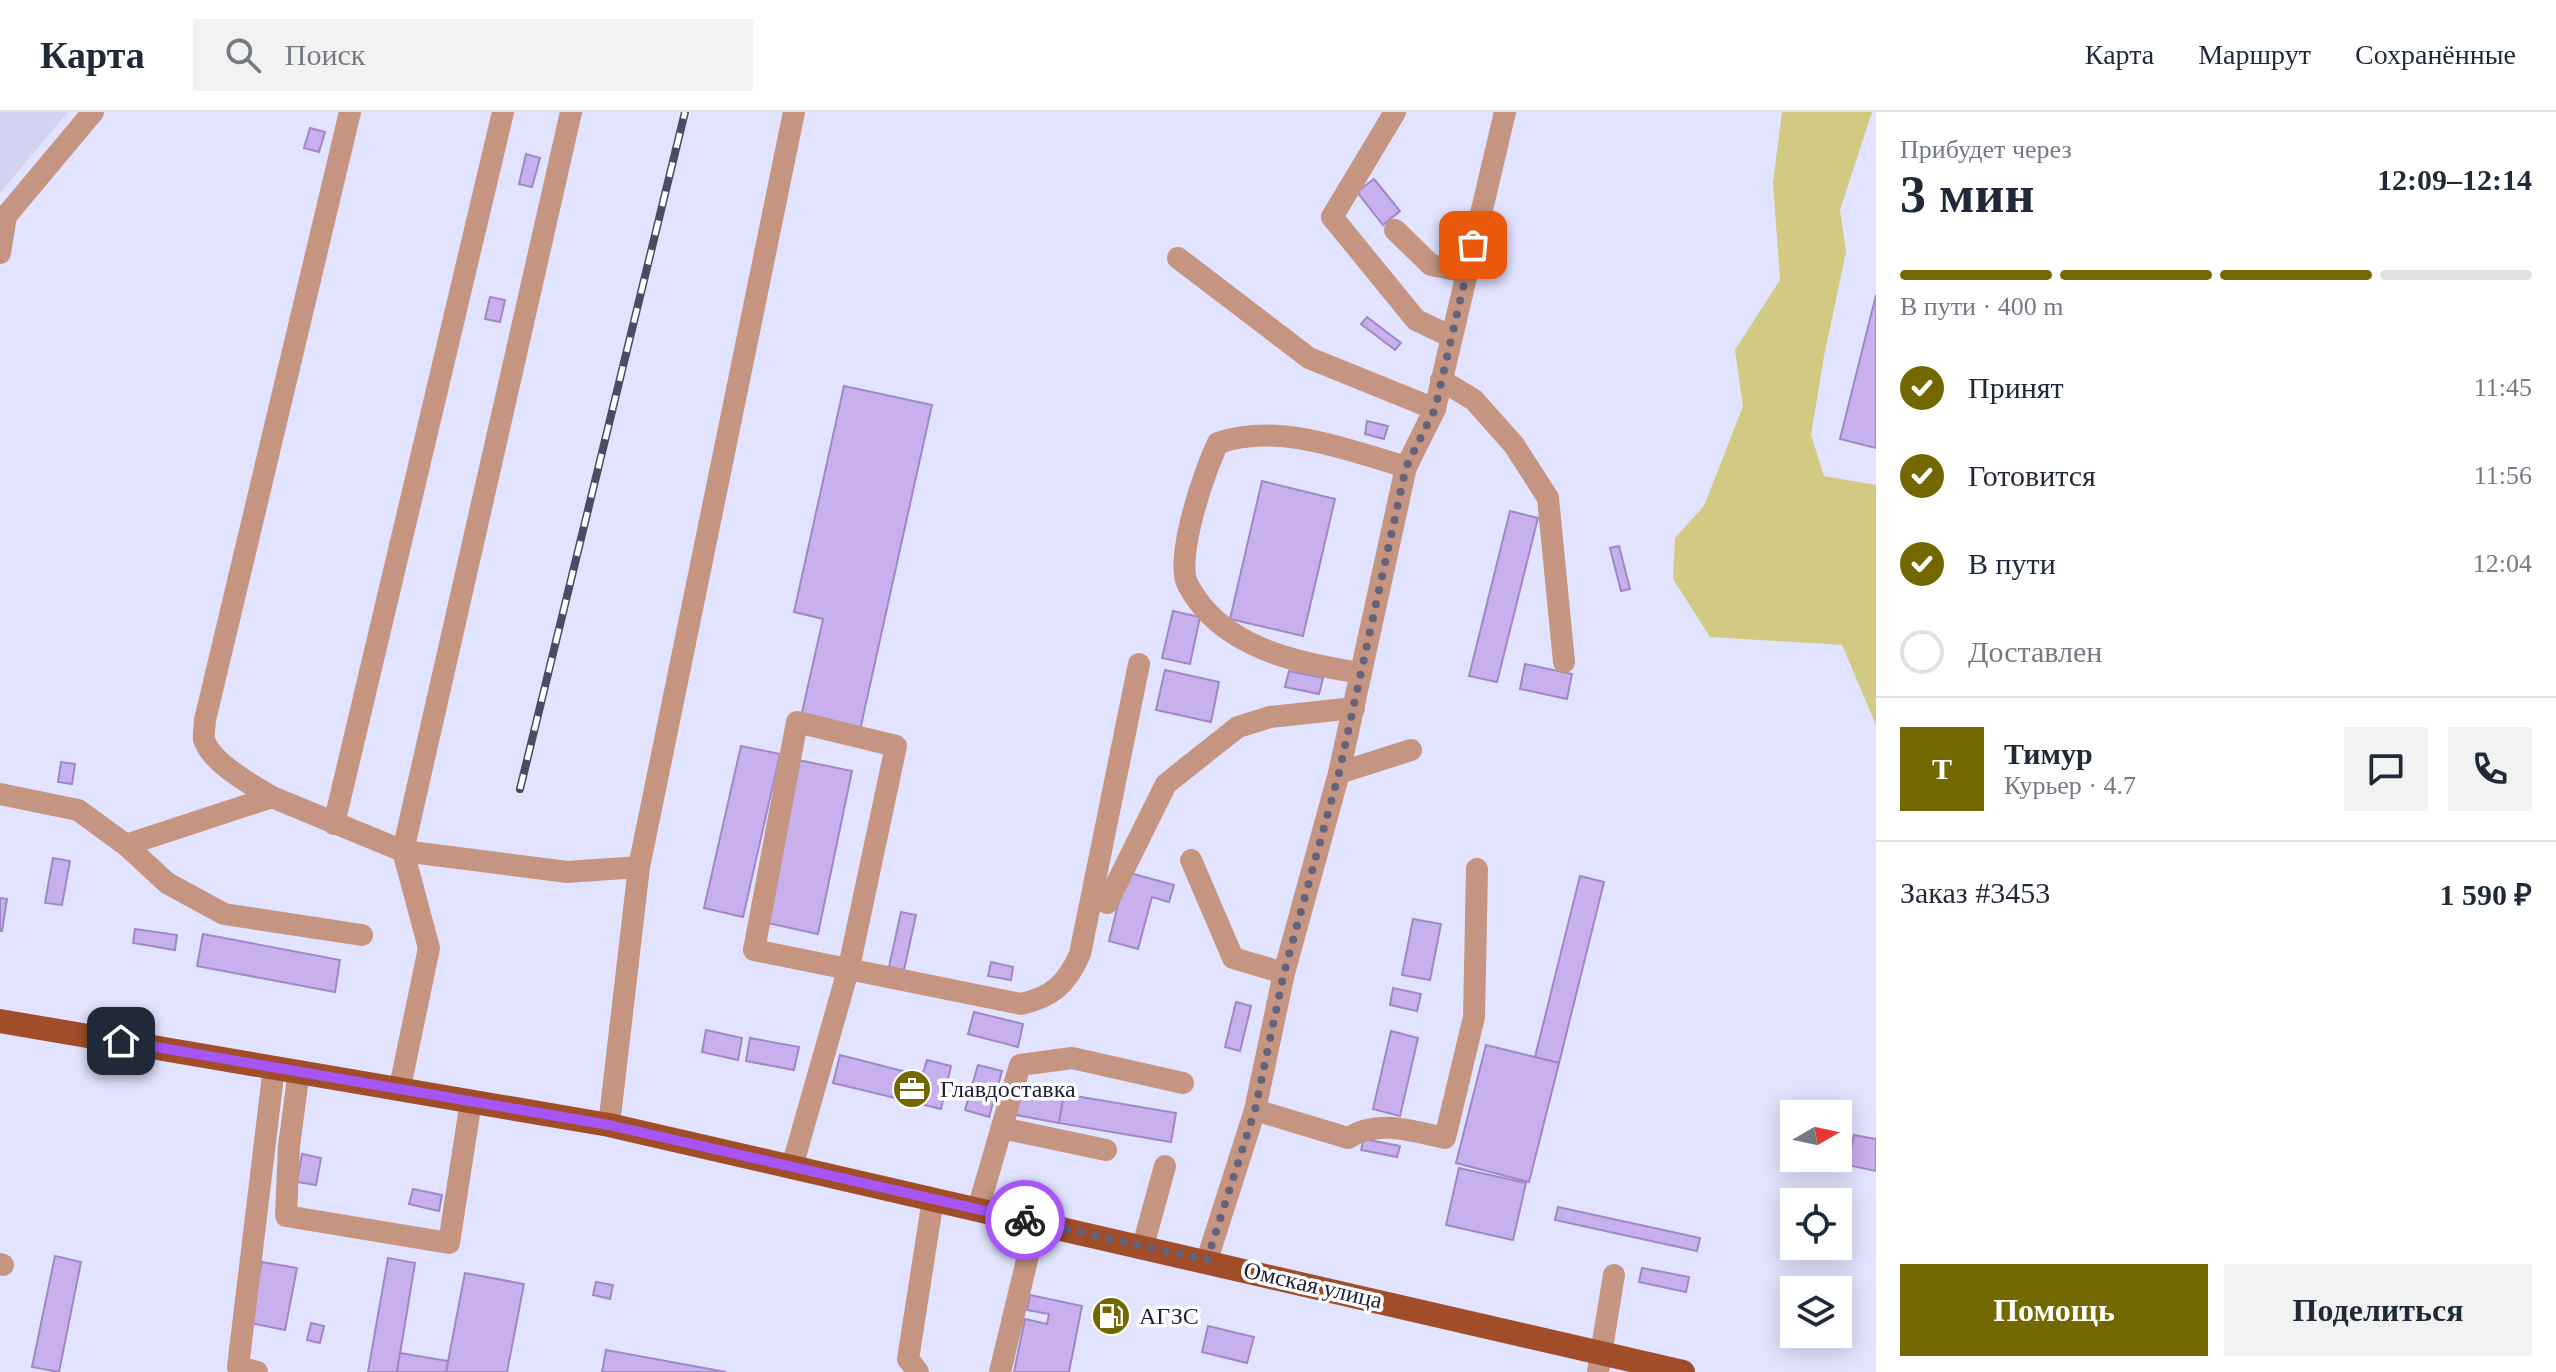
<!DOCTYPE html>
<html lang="ru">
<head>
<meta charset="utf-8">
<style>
	:root { --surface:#fff; --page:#f2f2f3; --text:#1f2937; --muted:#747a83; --line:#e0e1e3; --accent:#736800 }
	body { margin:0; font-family:Georgia,serif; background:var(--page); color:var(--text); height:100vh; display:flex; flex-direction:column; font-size:30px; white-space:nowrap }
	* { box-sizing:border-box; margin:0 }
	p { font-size:26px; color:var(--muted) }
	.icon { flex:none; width:44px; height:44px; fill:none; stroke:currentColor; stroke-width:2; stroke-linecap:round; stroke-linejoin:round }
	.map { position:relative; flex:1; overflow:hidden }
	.sheet { display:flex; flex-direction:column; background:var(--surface); width:680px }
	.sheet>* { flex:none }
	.needle { width:52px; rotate:81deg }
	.controls { position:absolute; left:1780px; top:988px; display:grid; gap:16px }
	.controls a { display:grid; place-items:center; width:72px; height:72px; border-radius:0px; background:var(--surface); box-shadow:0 4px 20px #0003; font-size:40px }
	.pin { position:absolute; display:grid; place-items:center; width:68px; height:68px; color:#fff; margin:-34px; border-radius:16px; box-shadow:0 4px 12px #0006 }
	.courier { position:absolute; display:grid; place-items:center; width:80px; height:80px; margin:-40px; border:6px solid #a855f7; border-radius:50%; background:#fff; color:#222; box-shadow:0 2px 10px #0007 }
	.overview em { font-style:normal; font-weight:800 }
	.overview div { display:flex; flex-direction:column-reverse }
	.overview { display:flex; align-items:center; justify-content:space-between; height:136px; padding:0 24px }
	h1 { font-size:52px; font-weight:800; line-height:60px }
	.bar { display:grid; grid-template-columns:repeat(4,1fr); gap:12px 8px; align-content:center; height:96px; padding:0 24px }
	.bar i { height:10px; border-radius:6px; background:var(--line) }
	.bar .on { background:var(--accent) }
	.bar p { grid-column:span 4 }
	.line { display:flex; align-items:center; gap:20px; padding:0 24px; border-top:2px solid var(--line) }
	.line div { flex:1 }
	.round { display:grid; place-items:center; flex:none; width:84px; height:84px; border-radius:0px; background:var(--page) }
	ol { padding:0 24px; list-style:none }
	li { display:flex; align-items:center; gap:24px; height:88px }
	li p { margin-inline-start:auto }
	li .icon { padding:8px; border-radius:50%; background:var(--accent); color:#fff; stroke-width:4 }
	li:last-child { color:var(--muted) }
	li i { width:44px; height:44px; border:4px solid var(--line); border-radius:50% }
	.button { display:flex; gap:16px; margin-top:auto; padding:16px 24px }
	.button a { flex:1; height:92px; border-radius:0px; background:var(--accent); color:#fff; font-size:32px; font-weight:800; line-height:92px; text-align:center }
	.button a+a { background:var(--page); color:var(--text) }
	header { display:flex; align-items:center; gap:48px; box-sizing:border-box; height:112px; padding:0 40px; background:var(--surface); border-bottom:2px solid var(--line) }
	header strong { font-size:38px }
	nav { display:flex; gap:44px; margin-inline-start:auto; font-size:28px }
	.search { width:560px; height:72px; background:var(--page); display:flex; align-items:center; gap:20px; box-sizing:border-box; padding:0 28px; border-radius:0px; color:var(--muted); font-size:30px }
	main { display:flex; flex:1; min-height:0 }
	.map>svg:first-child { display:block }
</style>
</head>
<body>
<header>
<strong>Карта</strong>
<div class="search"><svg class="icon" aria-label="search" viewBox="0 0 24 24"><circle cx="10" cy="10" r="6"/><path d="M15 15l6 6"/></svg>Поиск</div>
<nav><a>Карта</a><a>Маршрут</a><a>Сохранённые</a></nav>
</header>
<main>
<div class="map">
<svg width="1876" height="1260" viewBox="0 0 1876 1260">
	<rect width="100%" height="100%" fill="#e2e4ff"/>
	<polygon fill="#d1d3f0" points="0,0 68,0 0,81"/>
	<polygon fill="#d2c983" points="1782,0 1872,0 1840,98 1846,140 1824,244 1811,323 1824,364 1876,373 1876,613 1842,533 1710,525 1673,467 1675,426 1704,394 1743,294 1735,238 1780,168 1773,71"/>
	<g fill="#c8afee" stroke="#a088c5" stroke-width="2">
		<polygon points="310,16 325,20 319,40 304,36"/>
		<polygon points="526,42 540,46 532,75 519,72"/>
		<polygon points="1374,67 1400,99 1383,113 1357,80"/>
		<polygon points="1876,183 1876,336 1840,327"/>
		<polygon points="490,185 505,188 500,210 485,207"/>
		<polygon points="1367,205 1401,231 1395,238 1361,212"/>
		<polygon points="844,274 932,293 860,618 801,605 823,507 794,500"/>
		<polygon points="1367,309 1388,314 1384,327 1365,322"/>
		<polygon points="1262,369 1335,387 1303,524 1230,507"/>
		<polygon points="1510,399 1538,406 1497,570 1469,564"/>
		<polygon points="1619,434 1630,477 1621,479 1610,436"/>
		<polygon points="1173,499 1200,505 1190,552 1162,546"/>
		<polygon points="1525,552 1572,562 1567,587 1520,577"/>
		<polygon points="1165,558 1219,570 1211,610 1156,598"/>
		<polygon points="1289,559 1323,566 1319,582 1285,575"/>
		<polygon points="741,634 780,642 743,805 704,796"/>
		<polygon points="798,648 852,659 818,822 763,810"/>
		<polygon points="61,650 75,652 72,672 58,670"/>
		<polygon points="53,746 70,749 62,793 45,791"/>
		<polygon points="1126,760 1174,773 1169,790 1152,785 1138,837 1109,829"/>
		<polygon points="1580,764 1604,770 1559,951 1535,945"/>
		<polygon points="0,786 7,787 2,819 0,819"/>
		<polygon points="901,800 916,803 904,858 889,855"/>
		<polygon points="1413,807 1441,812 1430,868 1402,863"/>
		<polygon points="135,817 177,823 175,838 133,831"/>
		<polygon points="203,822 340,848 335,880 197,854"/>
		<polygon points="991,850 1013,855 1011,868 988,864"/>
		<polygon points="1393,876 1421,882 1417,899 1390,893"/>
		<polygon points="1236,890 1251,894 1240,939 1225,935"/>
		<polygon points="974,900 1023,912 1018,935 968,922"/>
		<polygon points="706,918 742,926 738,948 702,940"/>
		<polygon points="1391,919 1418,926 1400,1004 1373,997"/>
		<polygon points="750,926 799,935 794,958 746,949"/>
		<polygon points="1486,933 1559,951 1529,1070 1456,1051"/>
		<polygon points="840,943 922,964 927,948 951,954 941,997 833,971"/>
		<polygon points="978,953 1002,959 989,1005 965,998"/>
		<polygon points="1021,974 1064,982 1059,1011 1016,1003"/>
		<polygon points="1064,982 1176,1001 1171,1030 1059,1011"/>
		<polygon points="1854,1023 1876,1027 1876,1059 1848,1053"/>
		<polygon points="1364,1027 1400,1034 1397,1045 1361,1038"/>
		<polygon points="302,1042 321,1046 316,1073 297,1070"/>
		<polygon points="1459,1056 1526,1071 1513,1128 1446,1113"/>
		<polygon points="413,1077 442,1083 439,1099 409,1092"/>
		<polygon points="1558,1095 1700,1126 1697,1139 1555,1108"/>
		<polygon points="55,1144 81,1150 59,1260 32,1255"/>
		<polygon points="388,1146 415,1151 397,1260 368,1260"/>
		<polygon points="262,1150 297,1156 285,1218 250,1211"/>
		<polygon points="1642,1156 1689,1165 1686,1180 1639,1170"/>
		<polygon points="465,1161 524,1172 507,1260 446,1260"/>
		<polygon points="596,1170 613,1173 610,1187 593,1183"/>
		<polygon points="1030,1183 1082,1194 1069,1260 1014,1260 1025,1207 1047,1212 1049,1202 1027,1198"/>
		<polygon points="311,1211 324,1214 320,1231 307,1228"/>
		<polygon points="1208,1214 1254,1225 1247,1251 1202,1240"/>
		<polygon points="606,1238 726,1260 602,1260"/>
		<polygon points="400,1241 448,1249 446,1260 397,1260"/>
	</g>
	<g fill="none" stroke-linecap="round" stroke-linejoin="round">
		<g stroke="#c59582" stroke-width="22">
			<polyline points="1395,0 1332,105 1416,208 1452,225"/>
			<polyline points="1395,118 1431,153 1467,160"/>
			<polyline points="0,141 6,104 93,0"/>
			<polyline points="1178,146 1309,246 1435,297"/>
			<polyline points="1441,268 1474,288 1514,333 1548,386 1564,550"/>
			<path d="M1361,561C1297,551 1221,536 1188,473C1174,447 1205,357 1218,331C1279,310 1347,338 1406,355"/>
			<polyline points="1339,661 1411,638"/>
			<polyline points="0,682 78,698 126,733 167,771 224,802 362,823"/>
			<path d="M272,685C252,673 210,650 204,627C203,622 205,613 205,608L350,0"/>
			<polyline points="334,712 503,0"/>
			<polyline points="126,733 272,685 403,739 567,760 639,755"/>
			<polyline points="1191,748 1233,846 1284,861"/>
			<polyline points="1107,791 1166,672 1210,637 1238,615 1270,605 1354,596"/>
			<polyline points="299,959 289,1034 286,1104 449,1131 471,989"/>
			<polyline points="400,975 429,836 403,739 571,0"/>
			<path d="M1255,998L1348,1026C1379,1007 1411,1019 1445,1026L1474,905L1477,757"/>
			<polyline points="609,1013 639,755 794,0"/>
			<polyline points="1002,1016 1106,1038"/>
			<path d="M792,1055L849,855L896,634L797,610L754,838L1021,892C1052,885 1067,872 1080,842L1139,552"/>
			<polyline points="978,1097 1020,953 1072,946 1183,971"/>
			<polyline points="1143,1134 1165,1054"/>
			<polyline points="1207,1148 1255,998 1284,861 1339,661 1406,355 1435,297 1505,0"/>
			<polyline points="0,1152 3,1153"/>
			<polyline points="257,1260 238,1255 274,955"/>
			<polyline points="918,1260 908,1247 933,1087"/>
			<polyline points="1000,1260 1036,1111"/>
			<polyline points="1598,1260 1614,1163"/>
		</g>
		<polyline stroke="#a14d29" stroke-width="24" points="0,909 609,1013 1683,1260"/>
		<g stroke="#4b4c64" stroke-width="8">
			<polyline id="rail" points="520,677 685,0"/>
		</g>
		<use href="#rail" stroke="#fff" stroke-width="5" stroke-dasharray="15" stroke-linecap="butt"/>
	</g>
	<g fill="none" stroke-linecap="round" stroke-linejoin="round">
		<polyline stroke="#63637c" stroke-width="8" stroke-dasharray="0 14.4" points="1025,1108 1207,1148 1255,998 1284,861 1339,661 1406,355 1435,297 1473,133"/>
		<polyline stroke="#a855f7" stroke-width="10" points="121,929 609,1013 1025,1108"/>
	</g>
	<defs>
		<g id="office-disc" transform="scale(2)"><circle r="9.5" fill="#736800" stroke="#fff"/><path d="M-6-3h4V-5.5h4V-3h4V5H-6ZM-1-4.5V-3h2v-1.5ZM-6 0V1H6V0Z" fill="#fff"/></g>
		<g id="fuel-disc" transform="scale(2)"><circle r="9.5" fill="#736800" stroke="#fff"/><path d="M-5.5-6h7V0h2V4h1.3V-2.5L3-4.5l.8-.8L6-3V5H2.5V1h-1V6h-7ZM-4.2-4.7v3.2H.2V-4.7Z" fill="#fff"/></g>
	</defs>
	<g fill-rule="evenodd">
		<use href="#office-disc" x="912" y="977"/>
		<use href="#fuel-disc" x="1111" y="1204"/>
	</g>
	<g text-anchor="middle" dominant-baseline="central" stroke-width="7" stroke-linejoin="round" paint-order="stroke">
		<g font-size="24" fill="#1e1e36" stroke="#fff" text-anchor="start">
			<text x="940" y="977">Главдоставка</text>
			<text x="1139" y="1204">АГЗС</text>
		</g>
		<g font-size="24" fill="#1e1e36" stroke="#fff">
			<text transform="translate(1313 1173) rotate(13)">Омская улица</text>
		</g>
	</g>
</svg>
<div class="controls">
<a><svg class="needle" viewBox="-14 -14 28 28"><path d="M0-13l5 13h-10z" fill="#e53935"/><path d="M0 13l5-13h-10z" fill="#747a83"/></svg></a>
<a><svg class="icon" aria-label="locate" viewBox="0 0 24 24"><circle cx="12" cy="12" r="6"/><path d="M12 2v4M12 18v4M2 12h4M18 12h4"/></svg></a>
<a><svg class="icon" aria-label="layers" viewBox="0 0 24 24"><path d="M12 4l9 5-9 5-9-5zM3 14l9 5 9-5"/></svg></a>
</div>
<div class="pin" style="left:1473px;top:133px;background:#ea580c"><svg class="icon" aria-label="bag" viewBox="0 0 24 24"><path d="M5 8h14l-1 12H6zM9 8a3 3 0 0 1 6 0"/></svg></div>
<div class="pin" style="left:121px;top:929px;background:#1f2937"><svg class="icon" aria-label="home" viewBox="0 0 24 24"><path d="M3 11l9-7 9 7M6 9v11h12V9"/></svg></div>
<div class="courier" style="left:1025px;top:1108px"><svg class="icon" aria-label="bike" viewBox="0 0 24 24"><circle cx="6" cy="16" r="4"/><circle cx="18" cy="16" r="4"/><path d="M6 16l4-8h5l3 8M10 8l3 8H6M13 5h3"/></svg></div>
</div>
<section class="sheet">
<div class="overview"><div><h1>3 мин</h1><p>Прибудет через</p></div><em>12:09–12:14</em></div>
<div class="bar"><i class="on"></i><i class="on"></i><i class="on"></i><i></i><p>В пути · 400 m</p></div>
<ol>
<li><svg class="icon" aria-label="check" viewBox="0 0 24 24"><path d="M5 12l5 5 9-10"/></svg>Принят<p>11:45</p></li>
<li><svg class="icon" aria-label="check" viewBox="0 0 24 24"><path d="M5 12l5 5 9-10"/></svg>Готовится<p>11:56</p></li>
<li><svg class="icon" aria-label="check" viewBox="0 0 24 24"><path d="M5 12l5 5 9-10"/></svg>В пути<p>12:04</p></li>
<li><i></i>Доставлен</li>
</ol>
<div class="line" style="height:144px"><b class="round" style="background:var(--accent);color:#fff">Т</b><div><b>Тимур</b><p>Курьер · 4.7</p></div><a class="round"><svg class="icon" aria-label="chat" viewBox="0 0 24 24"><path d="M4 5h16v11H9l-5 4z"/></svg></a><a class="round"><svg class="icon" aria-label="phone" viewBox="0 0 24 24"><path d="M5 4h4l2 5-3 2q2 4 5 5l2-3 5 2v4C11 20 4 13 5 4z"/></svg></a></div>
<div class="line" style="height:104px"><div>Заказ #3453</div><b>1 590 ₽</b></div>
<div class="button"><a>Помощь</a><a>Поделиться</a></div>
</section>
</main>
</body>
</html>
